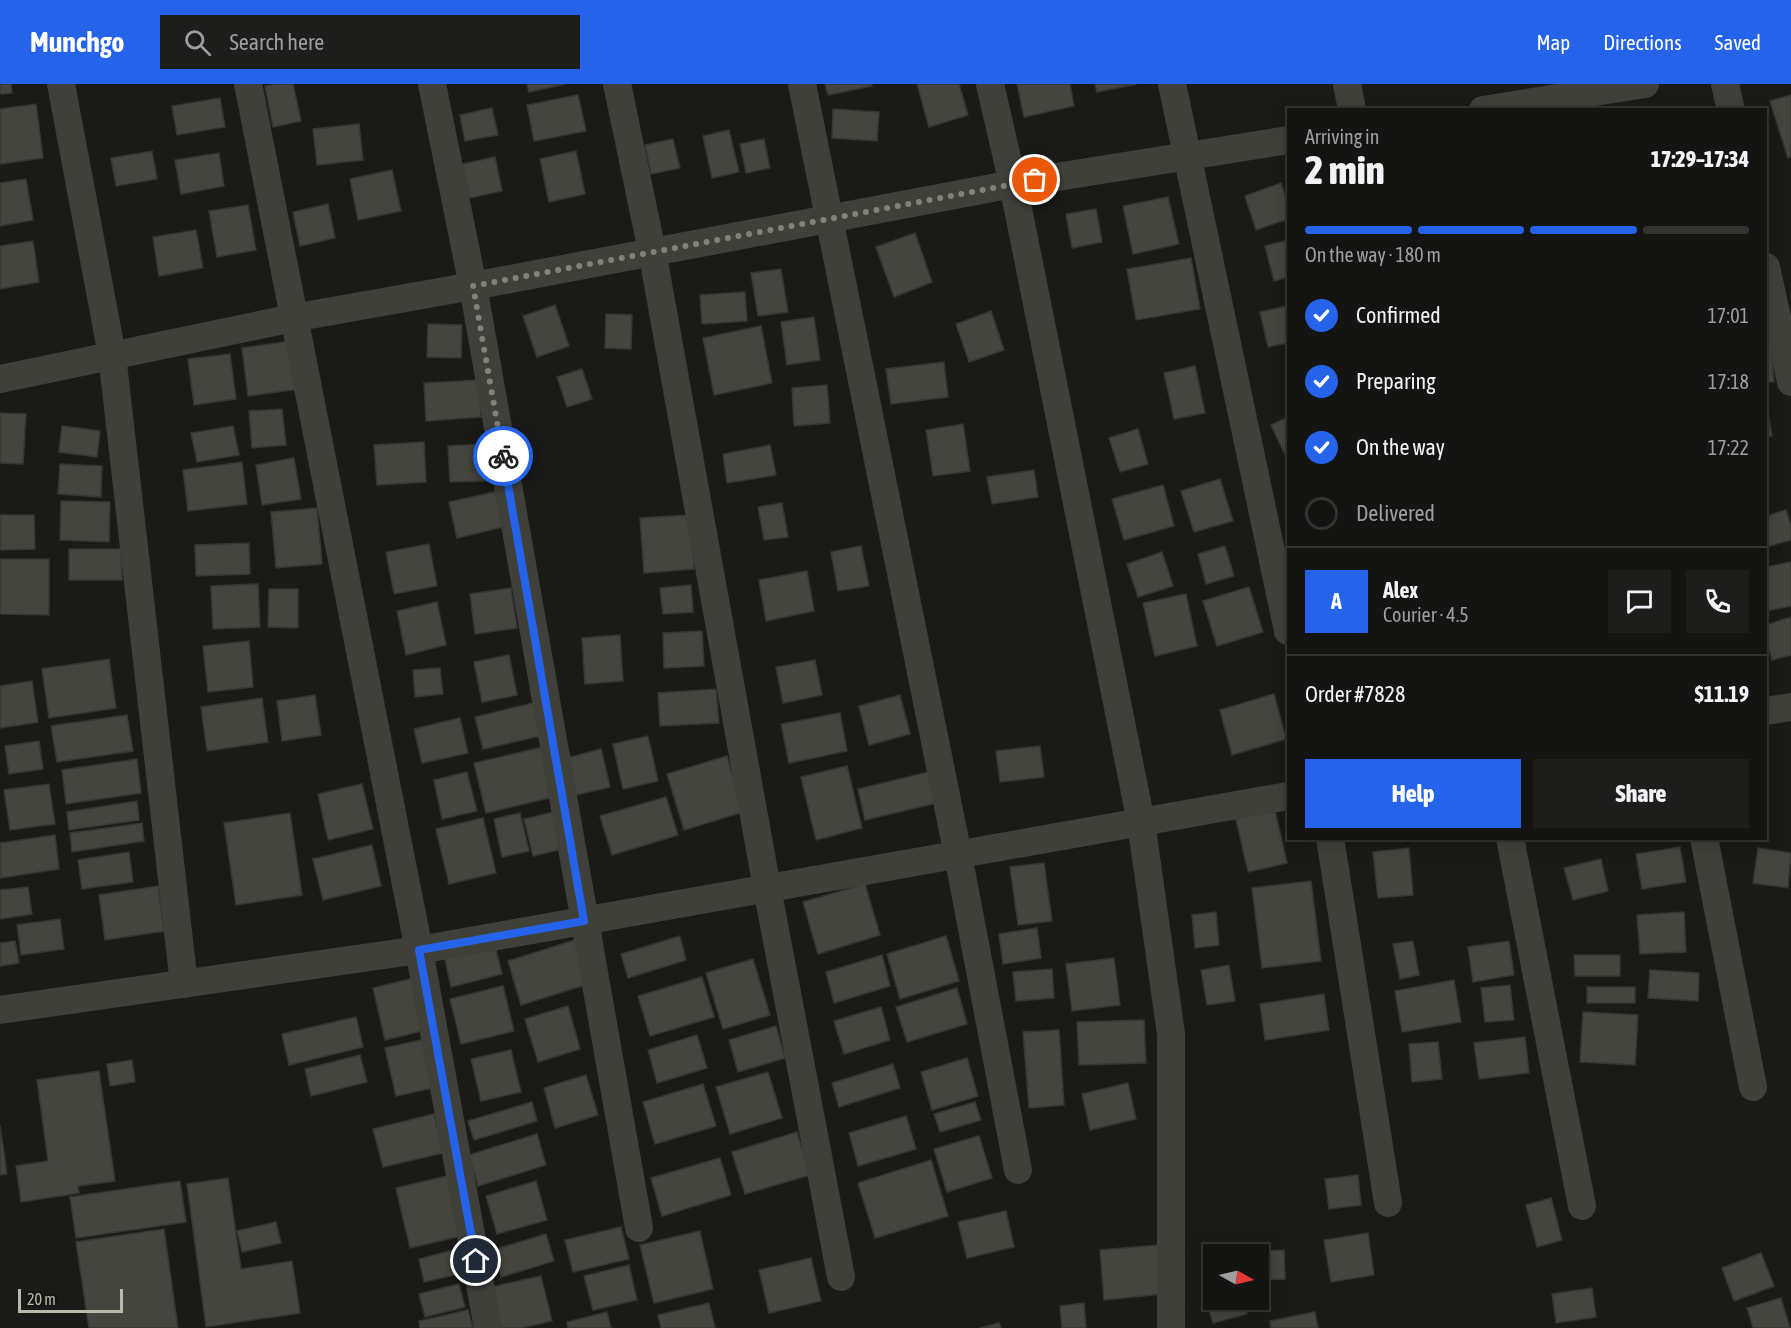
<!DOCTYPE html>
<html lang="en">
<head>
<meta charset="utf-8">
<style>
	:root { --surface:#141412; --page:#1d1d1b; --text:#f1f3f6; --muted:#9d9e9f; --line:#333332; --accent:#2563eb }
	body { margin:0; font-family:"Asap Condensed",sans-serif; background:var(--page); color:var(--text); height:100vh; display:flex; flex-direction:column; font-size:22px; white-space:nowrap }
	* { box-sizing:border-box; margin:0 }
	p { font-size:20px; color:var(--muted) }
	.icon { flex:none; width:33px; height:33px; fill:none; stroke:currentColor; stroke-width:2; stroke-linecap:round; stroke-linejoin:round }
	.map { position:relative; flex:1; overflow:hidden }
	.drawer { position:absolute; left:1287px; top:24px; width:480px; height:732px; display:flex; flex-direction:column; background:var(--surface); border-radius:0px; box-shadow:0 3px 15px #0003,0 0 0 2px var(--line) }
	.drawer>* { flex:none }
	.needle { width:39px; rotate:98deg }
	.fabs { position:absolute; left:1203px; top:1160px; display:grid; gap:12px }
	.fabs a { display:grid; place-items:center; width:66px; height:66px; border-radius:0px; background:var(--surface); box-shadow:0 3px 15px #0003,0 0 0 2px var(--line); font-size:30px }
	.scale { position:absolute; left:18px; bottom:15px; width:105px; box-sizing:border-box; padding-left:6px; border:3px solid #bbbaaa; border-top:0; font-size:16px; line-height:21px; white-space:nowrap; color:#bbbaaa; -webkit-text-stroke:4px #151613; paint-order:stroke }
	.pin { position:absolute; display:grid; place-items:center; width:51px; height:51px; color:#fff; margin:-26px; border:3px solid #fff; border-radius:50%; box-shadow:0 2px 6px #0007 }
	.courier { position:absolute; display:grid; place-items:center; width:60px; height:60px; margin:-30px; border:4px solid #2563eb; border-radius:50%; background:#fff; color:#222; box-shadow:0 2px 8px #0007 }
	.head em { font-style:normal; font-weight:800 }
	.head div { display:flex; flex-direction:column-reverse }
	.head { display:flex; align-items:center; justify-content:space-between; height:102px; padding:0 18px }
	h1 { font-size:39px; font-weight:800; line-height:45px }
	.bar { display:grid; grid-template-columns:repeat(4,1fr); gap:9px 6px; align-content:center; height:72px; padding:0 18px }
	.bar i { height:8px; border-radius:4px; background:var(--line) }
	.bar .active { background:var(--accent) }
	.bar p { grid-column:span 4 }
	.line { display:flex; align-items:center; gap:15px; padding:0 18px; border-top:2px solid var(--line) }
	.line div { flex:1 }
	.round { display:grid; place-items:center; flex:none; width:63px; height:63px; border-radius:0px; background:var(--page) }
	ol { padding:0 18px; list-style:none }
	li { display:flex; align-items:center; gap:18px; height:66px }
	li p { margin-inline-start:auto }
	li .icon { padding:6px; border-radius:50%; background:var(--accent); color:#fff; stroke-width:4 }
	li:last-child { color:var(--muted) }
	li i { width:33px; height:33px; border:3px solid var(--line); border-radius:50% }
	.action { display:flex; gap:12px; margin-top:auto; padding:12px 18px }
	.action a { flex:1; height:69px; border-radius:0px; background:var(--accent); color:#fff; font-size:24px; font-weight:800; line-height:69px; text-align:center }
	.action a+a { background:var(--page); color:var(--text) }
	header { display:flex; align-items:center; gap:36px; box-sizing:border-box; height:84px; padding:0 30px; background:var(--accent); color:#fff }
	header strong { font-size:28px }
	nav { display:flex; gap:33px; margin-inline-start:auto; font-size:21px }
	.search { width:420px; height:54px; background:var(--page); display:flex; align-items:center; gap:15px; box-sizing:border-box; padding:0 21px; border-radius:0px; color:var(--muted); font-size:22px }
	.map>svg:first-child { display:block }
</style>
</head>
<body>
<header>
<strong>Munchgo</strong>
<div class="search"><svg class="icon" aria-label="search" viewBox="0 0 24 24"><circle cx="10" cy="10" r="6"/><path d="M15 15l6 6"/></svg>Search here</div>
<nav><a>Map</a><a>Directions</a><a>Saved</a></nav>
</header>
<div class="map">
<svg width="1791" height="1244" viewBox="0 0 1791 1244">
	<rect width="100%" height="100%" fill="#1a1b18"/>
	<g fill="#45453f" stroke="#363732" stroke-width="1.5">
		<polygon points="0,0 11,0 12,9 0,10"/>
		<polygon points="276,0 293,0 301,37 273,43 265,2"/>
		<polygon points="527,0 565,0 529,8"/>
		<polygon points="825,0 871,0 872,2 828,11"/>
		<polygon points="917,0 959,0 968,31 929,43"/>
		<polygon points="1017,0 1070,0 1074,22 1024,33"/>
		<polygon points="1095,0 1137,0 1097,8"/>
		<polygon points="578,11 586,47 534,57 527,21"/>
		<polygon points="1791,11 1791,73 1788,74 1770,17"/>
		<polygon points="220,14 225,43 177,51 172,22"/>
		<polygon points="36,20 43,74 0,80 0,25"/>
		<polygon points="492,24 498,51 465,57 460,31"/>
		<polygon points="833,25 879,28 877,57 832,54"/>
		<polygon points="359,40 363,76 317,81 313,45"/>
		<polygon points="729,46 739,88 712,94 703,52"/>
		<polygon points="673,55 680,84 651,90 645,61"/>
		<polygon points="764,55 770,84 746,89 740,60"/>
		<polygon points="152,67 157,95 116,102 111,74"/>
		<polygon points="576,67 585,110 549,118 540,75"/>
		<polygon points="219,69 224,102 181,110 175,76"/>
		<polygon points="495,73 502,107 469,114 462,80"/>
		<polygon points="392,86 401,127 358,136 350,95"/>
		<polygon points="26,95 33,136 0,142 0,99"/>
		<polygon points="1281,99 1288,121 1288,135 1256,146 1245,112"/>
		<polygon points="1168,113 1179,160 1133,170 1123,122"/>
		<polygon points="328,120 335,154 300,162 293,128"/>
		<polygon points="248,121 256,166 217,173 209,127"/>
		<polygon points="1096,125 1102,158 1072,164 1066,130"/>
		<polygon points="196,146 203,184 159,192 153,153"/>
		<polygon points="915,149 932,198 894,213 876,163"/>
		<polygon points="1288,156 1288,193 1274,197 1265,162"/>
		<polygon points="33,157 39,198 0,205 0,162"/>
		<polygon points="1191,174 1200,225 1136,236 1127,185"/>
		<polygon points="781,185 788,228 758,232 751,189"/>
		<polygon points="745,208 747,237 702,240 700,211"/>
		<polygon points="555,221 569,262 537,273 523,232"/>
		<polygon points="1288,222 1288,259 1268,263 1260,228"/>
		<polygon points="991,227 1004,266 969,278 956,240"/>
		<polygon points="606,230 632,231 631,265 605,264"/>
		<polygon points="814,233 820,276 787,281 781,238"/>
		<polygon points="428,240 462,241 461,274 427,273"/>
		<polygon points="761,242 772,299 714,311 703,254"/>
		<polygon points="1770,250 1774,298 1766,298 1766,251"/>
		<polygon points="292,257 299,305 248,312 242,264"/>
		<polygon points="230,270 236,315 194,321 188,275"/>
		<polygon points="944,278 948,313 891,320 886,285"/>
		<polygon points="1195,282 1205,329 1174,335 1164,289"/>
		<polygon points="582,285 592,315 567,323 557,293"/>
		<polygon points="479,296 481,333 426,337 424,299"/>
		<polygon points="827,301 830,339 794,342 792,304"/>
		<polygon points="1766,315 1772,352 1766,353"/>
		<polygon points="282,325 286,361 252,364 249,327"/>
		<polygon points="0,329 26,330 23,380 0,379"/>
		<polygon points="1288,333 1288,377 1271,341"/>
		<polygon points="963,340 970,387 933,392 926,346"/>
		<polygon points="62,342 100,347 97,373 59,368"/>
		<polygon points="233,342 239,371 197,378 191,349"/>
		<polygon points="1138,345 1148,380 1120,388 1109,354"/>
		<polygon points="424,358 426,398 377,401 374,361"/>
		<polygon points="487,360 488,397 450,398 448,362"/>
		<polygon points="770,361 776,391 727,399 723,370"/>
		<polygon points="294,374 301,415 262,421 256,381"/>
		<polygon points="242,378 247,420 188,427 183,386"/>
		<polygon points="60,380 102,382 101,413 58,410"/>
		<polygon points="1034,386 1038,413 992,420 987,393"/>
		<polygon points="1220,395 1233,437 1194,448 1181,407"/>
		<polygon points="1163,401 1174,442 1124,456 1112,415"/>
		<polygon points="495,408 503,443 457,454 449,418"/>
		<polygon points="61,417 110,418 109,458 60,456"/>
		<polygon points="782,419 788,453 764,456 758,423"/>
		<polygon points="317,424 322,480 276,484 271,428"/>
		<polygon points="1786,426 1791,442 1791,456 1766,463 1766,432"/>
		<polygon points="0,431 34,431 35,465 0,466"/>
		<polygon points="691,431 694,485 644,489 640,434"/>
		<polygon points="249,459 250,490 196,492 195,461"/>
		<polygon points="429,460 437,502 394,510 386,468"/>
		<polygon points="861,462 869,502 838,507 831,468"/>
		<polygon points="1225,462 1234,492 1206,500 1198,470"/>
		<polygon points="69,465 121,465 122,496 69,496"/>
		<polygon points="1162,468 1173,502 1138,513 1127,480"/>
		<polygon points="0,475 49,475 49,531 0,530"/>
		<polygon points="1791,478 1791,522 1766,527 1766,483"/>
		<polygon points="807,487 814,527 766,537 759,496"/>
		<polygon points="258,500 260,543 213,545 211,502"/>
		<polygon points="691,501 693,528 663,530 660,504"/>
		<polygon points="1249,503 1263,548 1217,562 1203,517"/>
		<polygon points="511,504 517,544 475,550 470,510"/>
		<polygon points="269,505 298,505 298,544 268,543"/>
		<polygon points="1186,510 1197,562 1155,572 1143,519"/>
		<polygon points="437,518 446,561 406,571 397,527"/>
		<polygon points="1791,533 1791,571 1772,576 1766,553 1766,541"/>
		<polygon points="702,547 704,582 664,584 663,549"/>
		<polygon points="620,551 623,597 585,600 582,554"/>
		<polygon points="249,557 253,603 208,608 203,562"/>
		<polygon points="509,571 517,611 482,618 474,578"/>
		<polygon points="109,575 116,624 49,634 42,585"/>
		<polygon points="815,576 822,611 783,619 776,583"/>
		<polygon points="440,584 443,610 415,613 413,586"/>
		<polygon points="32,597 38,638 0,644 0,602"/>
		<polygon points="716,605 719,639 660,642 658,609"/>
		<polygon points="1274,610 1286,655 1232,671 1220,626"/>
		<polygon points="315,611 321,651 282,657 277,617"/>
		<polygon points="900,611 910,650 869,661 859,622"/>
		<polygon points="262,614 268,658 207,667 201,623"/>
		<polygon points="537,618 545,651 483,665 475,633"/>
		<polygon points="840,629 847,667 789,679 781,640"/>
		<polygon points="127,631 133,667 57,678 51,642"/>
		<polygon points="460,634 468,669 422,679 414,645"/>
		<polygon points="648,652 658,697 623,705 613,660"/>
		<polygon points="39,657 43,685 9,690 5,662"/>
		<polygon points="1040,662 1044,693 1000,698 996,667"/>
		<polygon points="543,663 554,713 486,729 474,679"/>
		<polygon points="601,665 610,703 576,711 567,674"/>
		<polygon points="727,672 743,728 684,746 667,690"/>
		<polygon points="137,675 141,709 66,720 62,686"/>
		<polygon points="847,682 862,744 816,756 801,693"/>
		<polygon points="933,687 941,718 865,736 858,705"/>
		<polygon points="467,688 477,727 442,735 434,696"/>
		<polygon points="49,700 55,740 10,746 4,706"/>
		<polygon points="362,700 373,745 328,756 318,710"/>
		<polygon points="666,713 678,751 612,771 600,732"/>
		<polygon points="137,717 139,736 69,746 67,728"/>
		<polygon points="1275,726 1287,779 1248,788 1236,735"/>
		<polygon points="554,728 562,765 533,772 524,735"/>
		<polygon points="290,729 302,811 236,821 224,739"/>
		<polygon points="520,729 529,767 502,773 494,735"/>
		<polygon points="483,734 496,789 449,800 436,745"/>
		<polygon points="142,739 144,757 72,768 70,749"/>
		<polygon points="55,751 59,785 0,794 0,759"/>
		<polygon points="372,761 381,802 323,816 313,775"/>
		<polygon points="1680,763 1686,798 1642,805 1636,770"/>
		<polygon points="1409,764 1413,811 1378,814 1373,768"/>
		<polygon points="1758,764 1791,769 1788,804 1753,799"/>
		<polygon points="129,768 133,798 82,805 78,776"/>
		<polygon points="1601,775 1608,807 1573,816 1564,784"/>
		<polygon points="1044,779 1052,837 1018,841 1010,783"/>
		<polygon points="1311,797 1321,877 1262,884 1252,804"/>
		<polygon points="865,800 880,851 818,870 803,818"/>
		<polygon points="158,802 164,847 105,856 99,811"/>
		<polygon points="28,803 32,830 0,835 0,806"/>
		<polygon points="1216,828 1219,861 1195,864 1192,831"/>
		<polygon points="1684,828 1686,868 1640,870 1637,831"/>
		<polygon points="60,835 64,865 21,871 17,841"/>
		<polygon points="1037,844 1041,874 1003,880 999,850"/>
		<polygon points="680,852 686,876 628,894 621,870"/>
		<polygon points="946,852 959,897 900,915 887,870"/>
		<polygon points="575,856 588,900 521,921 508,877"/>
		<polygon points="15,857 19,879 0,882 0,859"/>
		<polygon points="1413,857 1419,891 1400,895 1393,860"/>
		<polygon points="1509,857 1514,891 1473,898 1468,863"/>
		<polygon points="495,862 502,890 451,903 445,875"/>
		<polygon points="882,871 890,902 834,919 826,888"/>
		<polygon points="1574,871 1620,871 1620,892 1575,892"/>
		<polygon points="1114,874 1120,921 1072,927 1066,880"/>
		<polygon points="753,875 770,931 723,945 706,889"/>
		<polygon points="1229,881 1235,917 1207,921 1201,886"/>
		<polygon points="1052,885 1054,914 1016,917 1013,888"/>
		<polygon points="1650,886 1699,889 1698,917 1648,914"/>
		<polygon points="418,893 430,945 385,956 373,904"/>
		<polygon points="702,893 714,933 650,952 638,912"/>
		<polygon points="1454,896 1461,938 1402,948 1395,907"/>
		<polygon points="1510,901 1514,936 1485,938 1481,904"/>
		<polygon points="503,902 514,947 461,960 450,915"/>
		<rect x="1587" y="903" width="48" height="16"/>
		<polygon points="957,904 967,940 907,958 896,923"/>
		<polygon points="1324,910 1329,946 1265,956 1260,920"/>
		<polygon points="568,922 580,965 538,978 525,935"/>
		<polygon points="881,923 890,956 844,970 834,937"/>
		<polygon points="1583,928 1638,931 1635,981 1580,978"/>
		<polygon points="356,933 363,963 289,981 282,950"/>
		<polygon points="1144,936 1146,979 1079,981 1077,938"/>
		<polygon points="776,942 785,974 738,988 729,956"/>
		<polygon points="1059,946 1064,1021 1029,1024 1023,948"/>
		<polygon points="697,951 707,984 657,999 648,966"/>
		<polygon points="1525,953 1529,989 1479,995 1474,959"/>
		<polygon points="430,954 441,1002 396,1012 385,964"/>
		<polygon points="1438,958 1442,995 1412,998 1409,960"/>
		<polygon points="511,966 521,1008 481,1017 471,975"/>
		<polygon points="360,971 367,998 311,1012 305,985"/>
		<polygon points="967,974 978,1012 932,1026 921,988"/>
		<polygon points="132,976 135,998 110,1002 107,980"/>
		<polygon points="893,980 900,1004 839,1023 832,999"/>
		<polygon points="99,987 115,1097 78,1102 79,1109 21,1118 16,1082 48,1077 37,996"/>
		<polygon points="768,988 782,1034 730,1050 716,1003"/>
		<polygon points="586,991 598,1031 555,1044 544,1004"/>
		<polygon points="1128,999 1136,1035 1090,1046 1082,1010"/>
		<polygon points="703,1000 716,1042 655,1060 643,1018"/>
		<polygon points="532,1018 537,1037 474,1056 468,1037"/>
		<polygon points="975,1018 981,1036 940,1048 934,1030"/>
		<polygon points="434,1030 443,1069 383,1083 373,1045"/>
		<polygon points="906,1032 916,1065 858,1082 849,1049"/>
		<polygon points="0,1041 7,1090 0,1091"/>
		<polygon points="797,1048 810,1091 745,1110 732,1068"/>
		<polygon points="537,1050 546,1081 478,1102 469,1071"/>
		<polygon points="979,1052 992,1094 947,1108 934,1065"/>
		<polygon points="720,1074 731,1111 662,1132 651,1094"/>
		<polygon points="931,1076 948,1132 875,1154 858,1099"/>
		<polygon points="1358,1091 1361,1121 1329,1125 1325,1095"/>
		<polygon points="447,1092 461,1152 410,1164 396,1104"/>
		<polygon points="228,1094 241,1185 292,1177 300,1229 206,1243 187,1100"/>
		<polygon points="180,1097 186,1138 76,1154 70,1113"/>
		<polygon points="536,1097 547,1136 497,1150 486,1112"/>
		<polygon points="1551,1114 1562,1156 1537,1163 1526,1121"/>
		<polygon points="1006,1127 1014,1163 967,1174 958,1138"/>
		<polygon points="276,1138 281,1159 242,1168 237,1147"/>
		<polygon points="621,1143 629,1175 573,1188 565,1156"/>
		<polygon points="164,1145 178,1244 89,1244 76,1158"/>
		<polygon points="700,1147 713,1205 654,1219 640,1161"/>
		<polygon points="1368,1149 1374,1191 1331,1198 1324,1156"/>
		<polygon points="546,1150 554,1177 501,1193 493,1166"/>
		<polygon points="1158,1161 1162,1210 1104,1216 1100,1166"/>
		<polygon points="461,1164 467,1188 424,1198 419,1175"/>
		<polygon points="1284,1166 1285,1195 1258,1196 1258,1170 1249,1170 1249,1168"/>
		<polygon points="1761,1169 1774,1202 1734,1217 1722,1184"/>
		<polygon points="811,1174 821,1217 769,1229 759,1186"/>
		<polygon points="629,1181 637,1216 593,1226 584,1192"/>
		<polygon points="541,1192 552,1237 521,1244 496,1244 487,1204"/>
		<polygon points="1214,1196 1214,1215 1243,1215 1247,1230 1213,1239 1202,1200"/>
		<polygon points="459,1200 465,1223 425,1233 419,1210"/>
		<polygon points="1592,1204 1596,1233 1556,1239 1552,1210"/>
		<polygon points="1781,1214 1790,1244 1753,1244 1747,1224"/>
		<polygon points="709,1219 715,1244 661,1244 658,1231"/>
		<polygon points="1084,1219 1086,1244 1062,1244 1060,1222"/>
		<polygon points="468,1226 473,1244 420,1244 419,1237"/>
		<polygon points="607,1228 611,1244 568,1244 567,1238"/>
		<polygon points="1315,1228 1318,1244 1271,1244 1270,1237"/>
		<polygon points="999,1239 1001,1244 980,1244"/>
	</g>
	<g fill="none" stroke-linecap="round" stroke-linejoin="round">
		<g stroke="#3f4039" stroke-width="28">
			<polyline points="61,0 112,271 184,900"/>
			<polyline points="248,0 419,866 488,1244"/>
			<polyline points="432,0 473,202 639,1144"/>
			<polyline points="617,0 652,167 767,804 841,1193"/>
			<polyline points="802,0 958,771 1018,1086"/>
			<polyline points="990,0 1013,100 1141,738 1171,950 1171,1242"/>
			<polyline points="1172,0 1288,547"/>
			<polyline points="1347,0 1352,26"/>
			<polyline points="1725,0 1731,26"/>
			<polyline points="1483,26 1645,0"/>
			<polyline points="1766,183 1791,298"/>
			<polyline points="0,295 293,234 473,202 1013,100 1288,56"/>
			<polyline points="1766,627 1791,623"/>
			<polyline points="1330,754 1388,1119"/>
			<polyline points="1510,754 1582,1122"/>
			<polyline points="1704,754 1753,1003"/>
			<polyline points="0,926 419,866 1288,712"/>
		</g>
	</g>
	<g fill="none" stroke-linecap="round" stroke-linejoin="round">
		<polyline stroke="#838277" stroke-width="6" stroke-dasharray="0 10.8" points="503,372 473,202 1035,96"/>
		<polyline stroke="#2563eb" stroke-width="8" points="476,1177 419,866 584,837 503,372"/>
	</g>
</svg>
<div class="fabs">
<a><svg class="needle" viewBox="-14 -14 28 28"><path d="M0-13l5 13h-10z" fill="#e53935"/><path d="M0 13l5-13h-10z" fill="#9d9e9f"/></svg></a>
</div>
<div class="scale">20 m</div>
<div class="pin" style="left:1035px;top:96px;background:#ea580c"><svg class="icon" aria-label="bag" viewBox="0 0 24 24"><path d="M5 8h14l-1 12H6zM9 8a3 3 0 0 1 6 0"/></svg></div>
<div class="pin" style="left:476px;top:1177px;background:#1f2937"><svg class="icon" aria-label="home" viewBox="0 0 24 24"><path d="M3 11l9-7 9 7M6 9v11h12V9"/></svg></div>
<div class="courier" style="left:503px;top:372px"><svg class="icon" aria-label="bike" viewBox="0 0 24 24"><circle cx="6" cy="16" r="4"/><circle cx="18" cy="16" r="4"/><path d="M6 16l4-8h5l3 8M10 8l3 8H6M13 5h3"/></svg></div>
<section class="drawer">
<div class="head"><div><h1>2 min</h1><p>Arriving in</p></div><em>17:29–17:34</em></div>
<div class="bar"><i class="active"></i><i class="active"></i><i class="active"></i><i></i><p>On the way · 180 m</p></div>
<ol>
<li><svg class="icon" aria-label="check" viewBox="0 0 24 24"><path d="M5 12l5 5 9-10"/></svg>Confirmed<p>17:01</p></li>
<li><svg class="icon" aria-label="check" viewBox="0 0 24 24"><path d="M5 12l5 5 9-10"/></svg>Preparing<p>17:18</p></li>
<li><svg class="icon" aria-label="check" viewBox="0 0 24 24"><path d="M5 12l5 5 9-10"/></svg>On the way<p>17:22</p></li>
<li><i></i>Delivered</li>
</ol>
<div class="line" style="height:108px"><b class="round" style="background:var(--accent);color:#fff">A</b><div><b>Alex</b><p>Courier · 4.5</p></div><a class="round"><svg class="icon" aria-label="chat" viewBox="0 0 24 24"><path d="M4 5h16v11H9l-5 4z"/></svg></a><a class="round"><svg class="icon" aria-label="phone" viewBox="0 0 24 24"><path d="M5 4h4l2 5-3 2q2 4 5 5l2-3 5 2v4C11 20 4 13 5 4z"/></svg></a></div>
<div class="line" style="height:78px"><div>Order #7828</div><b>$11.19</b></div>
<div class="action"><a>Help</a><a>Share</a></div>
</section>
</div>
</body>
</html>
